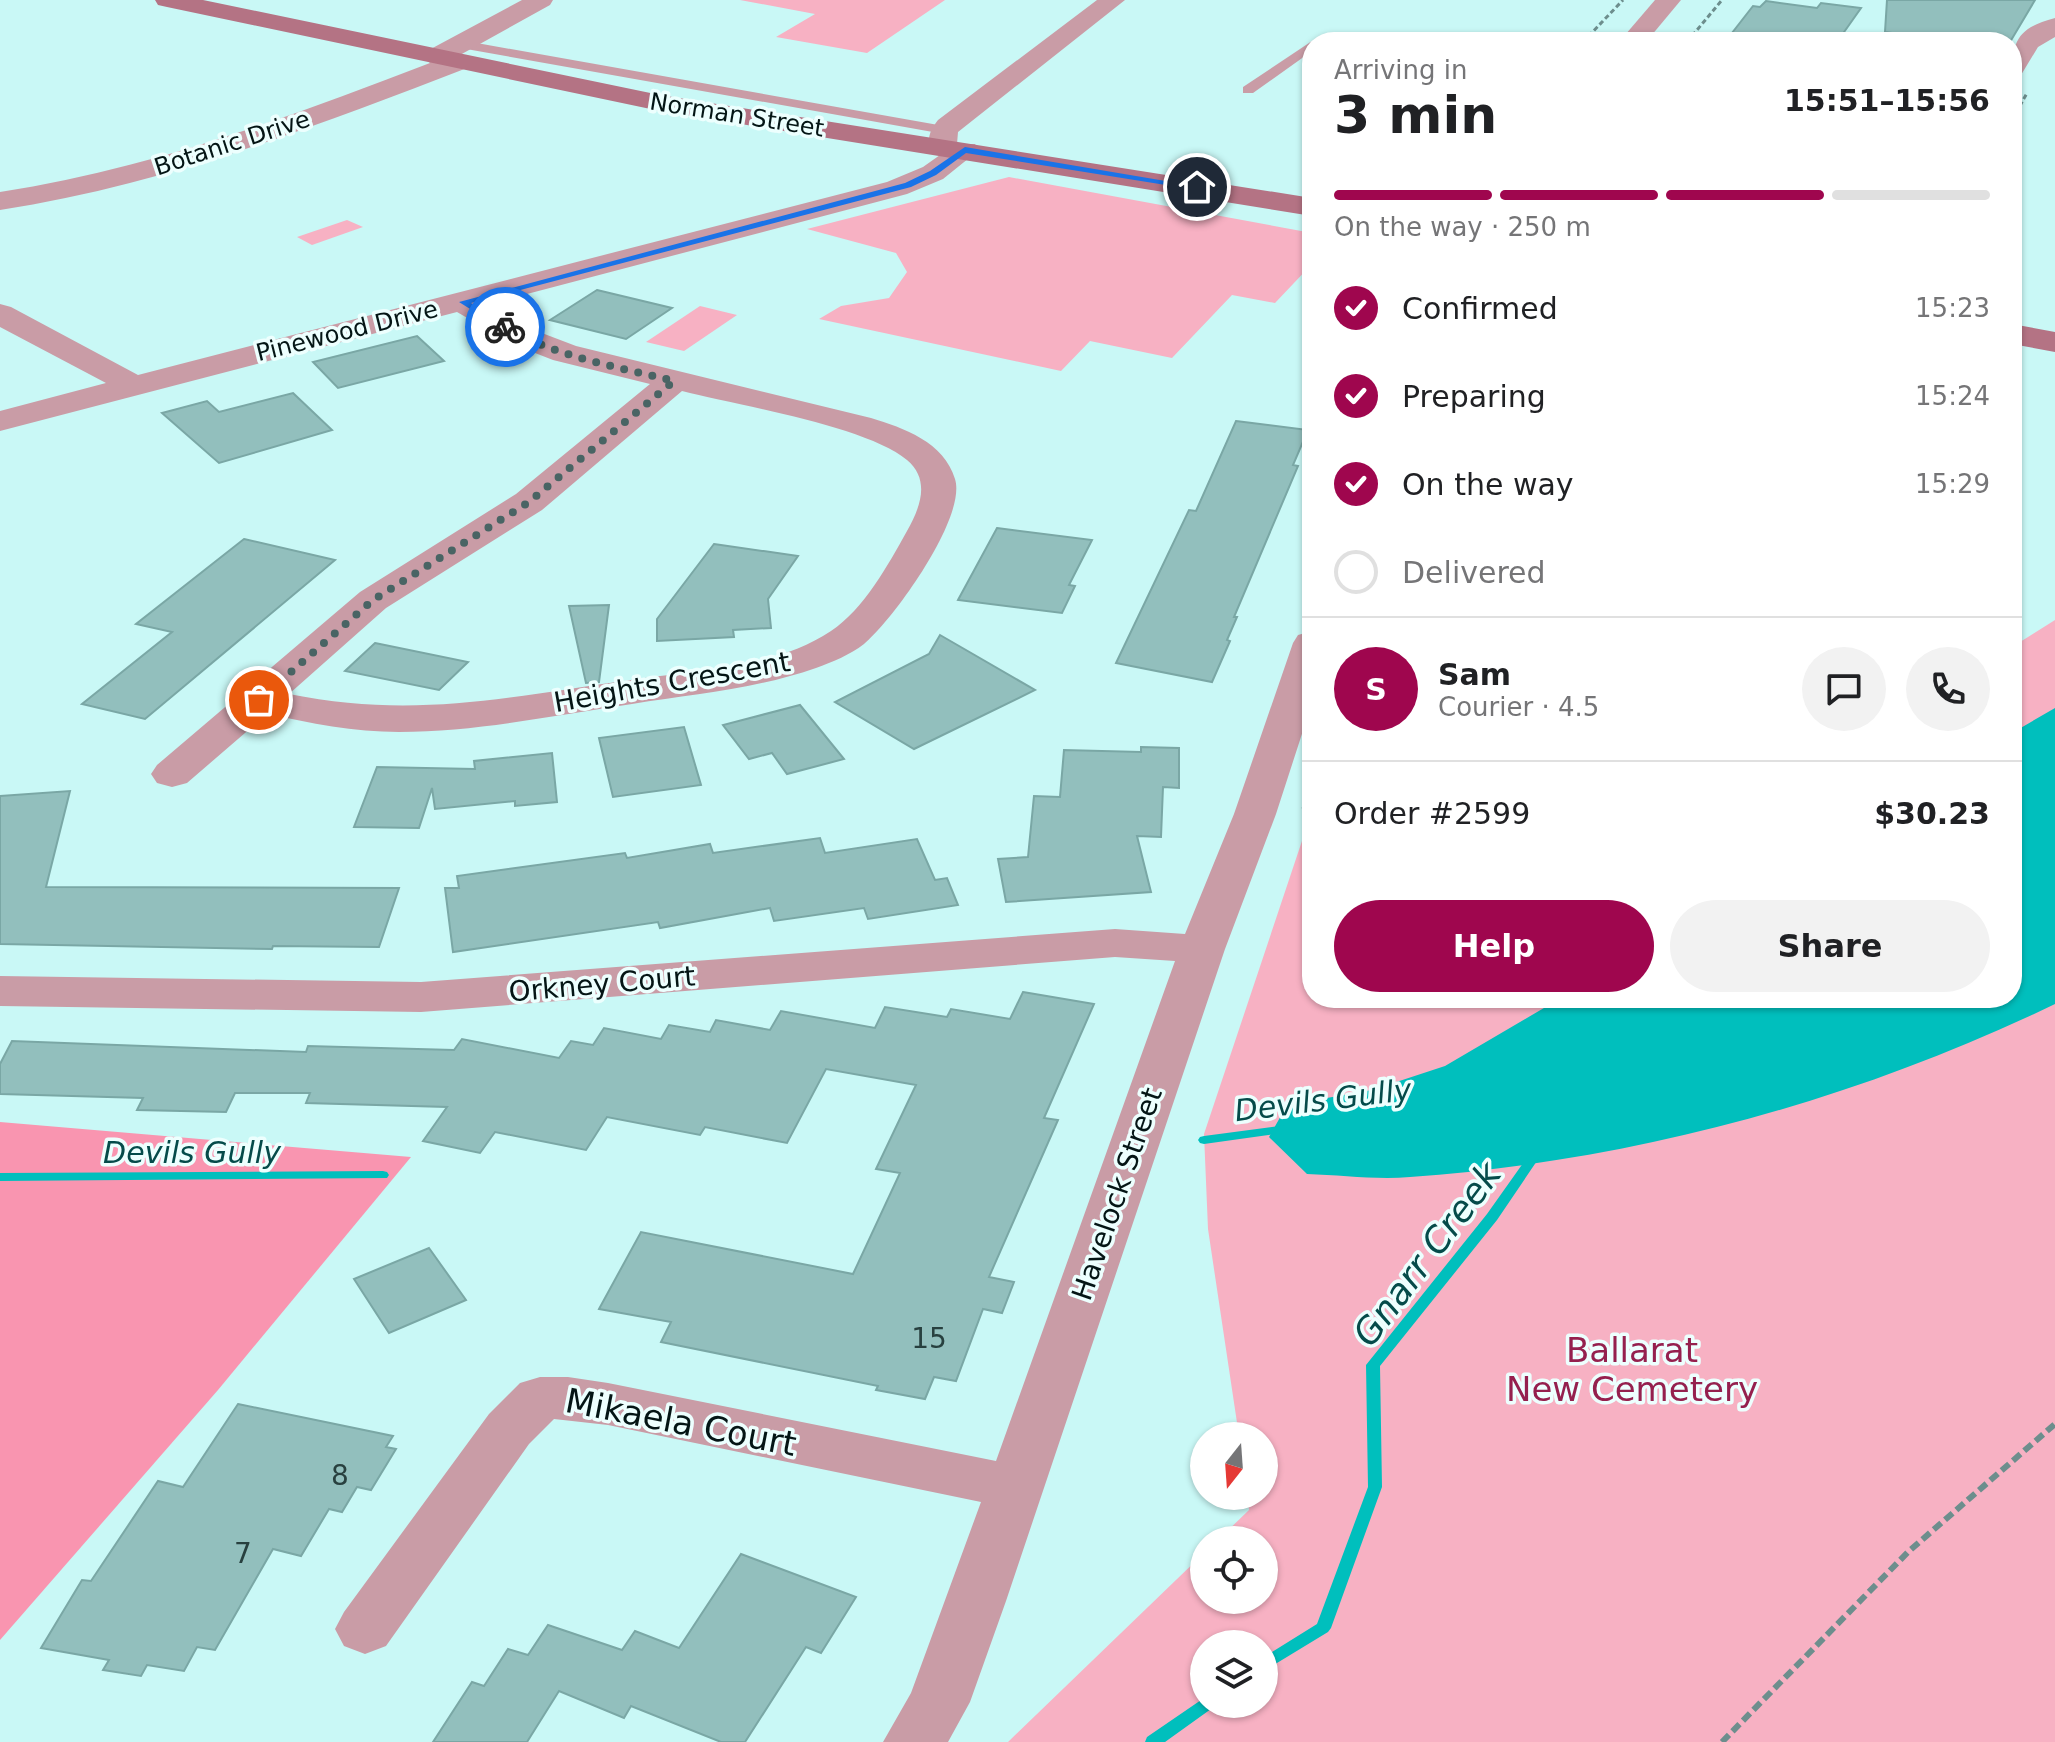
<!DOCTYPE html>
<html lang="en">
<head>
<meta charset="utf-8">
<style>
	:root { --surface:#fff; --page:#f2f2f2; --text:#202124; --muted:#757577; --line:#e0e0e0; --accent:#9f064e }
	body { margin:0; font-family:"DejaVu Sans",sans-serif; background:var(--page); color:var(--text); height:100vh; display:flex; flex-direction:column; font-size:30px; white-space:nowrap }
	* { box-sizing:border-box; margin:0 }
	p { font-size:26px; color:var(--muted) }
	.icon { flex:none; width:44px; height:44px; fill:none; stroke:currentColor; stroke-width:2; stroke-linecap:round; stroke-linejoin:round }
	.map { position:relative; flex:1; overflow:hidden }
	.panel { position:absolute; left:1302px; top:32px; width:720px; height:976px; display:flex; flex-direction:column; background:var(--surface); border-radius:32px; box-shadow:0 2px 6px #0004 }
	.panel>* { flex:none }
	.needle { width:52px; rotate:197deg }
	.fabs { position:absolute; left:1190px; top:1422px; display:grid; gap:16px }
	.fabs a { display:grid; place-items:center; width:88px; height:88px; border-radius:50%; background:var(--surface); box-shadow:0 2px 6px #0004; font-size:40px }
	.pin { position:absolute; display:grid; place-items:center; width:68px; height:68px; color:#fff; margin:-34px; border:4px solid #fff; border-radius:50%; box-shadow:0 2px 8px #0007 }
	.courier { position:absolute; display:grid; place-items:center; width:80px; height:80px; margin:-40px; border:6px solid #1a73e8; border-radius:50%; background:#fff; color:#222; box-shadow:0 2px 10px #0007 }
	.summary em { font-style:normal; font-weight:700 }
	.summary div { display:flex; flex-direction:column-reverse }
	.summary { display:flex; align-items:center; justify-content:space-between; height:136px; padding:0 32px }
	h1 { font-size:52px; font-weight:700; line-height:60px }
	.bar { display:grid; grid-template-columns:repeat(4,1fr); gap:12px 8px; align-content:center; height:96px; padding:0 32px }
	.bar i { height:10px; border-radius:6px; background:var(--line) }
	.bar .on { background:var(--accent) }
	.bar p { grid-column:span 4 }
	.line { display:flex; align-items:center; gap:20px; padding:0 32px; border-top:2px solid var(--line) }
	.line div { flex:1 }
	.round { display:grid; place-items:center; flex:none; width:84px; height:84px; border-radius:42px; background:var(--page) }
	ol { padding:0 32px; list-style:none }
	li { display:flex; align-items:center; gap:24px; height:88px }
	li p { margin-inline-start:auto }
	li .icon { padding:8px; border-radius:50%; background:var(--accent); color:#fff; stroke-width:4 }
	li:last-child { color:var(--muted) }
	li i { width:44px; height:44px; border:4px solid var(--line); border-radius:50% }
	.button { display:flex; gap:16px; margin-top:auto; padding:16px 32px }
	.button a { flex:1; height:92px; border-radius:48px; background:var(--accent); color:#fff; font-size:32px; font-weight:700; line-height:92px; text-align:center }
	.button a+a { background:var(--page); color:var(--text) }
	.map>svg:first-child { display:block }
</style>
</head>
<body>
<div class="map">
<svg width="2055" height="1742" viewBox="0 0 2055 1742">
	<rect width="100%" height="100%" fill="#c9f8f6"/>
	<g fill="#f7b1c3" fill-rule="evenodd">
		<polygon points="740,0 945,0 867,53 776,37 815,14"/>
		<polygon points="1009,177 1312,233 1312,264 1275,303 1232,295 1172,358 1090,341 1061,371 819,319 841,306 889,298 907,272 896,253 807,229"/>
		<polygon points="347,220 363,227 312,245 297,237"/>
		<polygon points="700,306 737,315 684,351 646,342"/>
		<path d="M2055,620V1742H1008L1204,1553V1600H1264V1540H1218L1249,1510L1247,1496H1264V1436H1239L1208,1229L1204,1134L1310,817H1312V998H2012V647ZM1204,1644H1264V1704H1204Z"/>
	</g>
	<polygon fill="#f995b0" points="0,1122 411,1157 218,1390 0,1640"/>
	<path fill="#00bfbd" d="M2055,708V1004C1854,1101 1633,1161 1410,1177C1377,1180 1341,1175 1307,1174L1269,1137L1287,1105L1372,1090L1445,1066L1561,998H2012V733Z"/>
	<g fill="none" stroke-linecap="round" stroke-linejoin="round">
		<g fill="#00bfbd" fill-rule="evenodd">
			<polygon points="1287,1125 1291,1126 1293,1129 1291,1132 1204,1144 1200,1143 1198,1140 1200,1137 1204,1136"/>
			<polygon points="1537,1148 1541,1149 1543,1152 1497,1220 1380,1366 1382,1487 1331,1628 1328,1632 1264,1671 1264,1657 1317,1624 1368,1487 1366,1365 1487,1214 1533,1149"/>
			<polygon points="383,1171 387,1172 389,1175 387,1178 0,1181 0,1173"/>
			<polygon points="1204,1698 1204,1704 1213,1704 1211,1709 1165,1742 1145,1742 1147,1737"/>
		</g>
	</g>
	<g fill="#92bfbd" stroke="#7aa7a5" stroke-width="2">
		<polygon points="1887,0 2035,0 2010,42 1903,42 1907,35 1885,32"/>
		<polygon points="1766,1 1817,8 1821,3 1861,8 1837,42 1779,35 1773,42 1725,42 1753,6 1760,7"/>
		<polygon points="597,290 672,308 626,339 550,320"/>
		<polygon points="417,336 444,361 338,388 313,362"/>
		<polygon points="293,393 332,430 219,463 162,413 207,401 219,412"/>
		<polygon points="1236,421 1308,430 1293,465 1298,466 1234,617 1237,617 1227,640 1230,641 1212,682 1116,663 1189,510 1196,511"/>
		<polygon points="997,528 1092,540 1069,585 1075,586 1062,613 958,600"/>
		<polygon points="244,539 335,560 145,719 82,704 172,632 136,624"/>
		<polygon points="714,544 798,556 768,599 771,628 733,630 734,637 657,641 657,619"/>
		<polygon points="609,605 599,682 586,683 569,606"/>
		<polygon points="940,635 1035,690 914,749 835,702 929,654"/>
		<polygon points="375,643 468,662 439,690 345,671"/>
		<polygon points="800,705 844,759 787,774 772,753 749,759 723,725"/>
		<polygon points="684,727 701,785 613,797 599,738"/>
		<polygon points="1141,747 1179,748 1179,788 1163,787 1161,837 1137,836 1151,892 1006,902 998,859 1028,857 1034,796 1060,797 1064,750 1141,752"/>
		<polygon points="552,753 557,802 515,806 515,801 435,809 432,788 419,828 354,827 377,767 475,769 474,761"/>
		<polygon points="70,791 46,887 399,888 379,947 273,946 272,949 0,944 0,796"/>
		<polygon points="820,838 825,853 917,839 935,880 947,878 958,905 868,919 864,908 774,921 770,908 660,928 658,922 453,952 445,888 459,888 457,876 625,853 627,858 710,844 713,853"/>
		<polygon points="1023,992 1094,1004 1044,1118 1058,1120 989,1277 1014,1282 1002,1313 983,1309 956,1381 934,1377 925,1399 876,1390 878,1386 661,1342 671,1322 599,1309 641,1232 853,1274 900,1173 876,1169 916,1085 826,1069 787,1143 705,1127 700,1135 607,1117 586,1150 495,1132 480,1153 423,1141 447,1107 306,1103 310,1093 235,1093 226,1112 137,1110 143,1098 0,1094 0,1064 12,1041 306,1052 308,1046 454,1050 462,1039 559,1058 571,1041 593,1045 604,1028 661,1039 669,1025 710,1032 716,1020 770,1030 781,1011 875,1028 885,1007 947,1017 951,1009 1010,1019"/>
		<polygon points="429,1248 466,1300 389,1333 354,1279"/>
		<polygon points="238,1404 393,1436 386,1447 396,1449 371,1490 357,1487 342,1512 329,1509 301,1556 273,1549 215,1650 197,1647 184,1671 147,1665 141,1676 103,1670 109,1660 41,1648 82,1580 91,1581 158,1481 183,1487"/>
		<polygon points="741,1554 856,1597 821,1653 806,1647 745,1742 721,1742 631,1706 624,1718 559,1691 527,1742 433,1742 472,1682 484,1686 508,1649 528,1655 548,1625 622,1650 635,1631 679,1648"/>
	</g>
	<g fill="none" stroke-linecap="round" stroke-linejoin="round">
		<g stroke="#6d8e8d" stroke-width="3" stroke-dasharray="5 3" stroke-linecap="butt">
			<polyline points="1583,42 1623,0"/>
			<polyline points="1687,42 1722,0"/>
			<polyline points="2012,120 2027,93"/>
		</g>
		<polyline stroke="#6d8e8d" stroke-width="5" stroke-dasharray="8 4" stroke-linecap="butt" points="1304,809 1312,783"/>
		<polyline stroke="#6d8e8d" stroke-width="6" stroke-dasharray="10 5" stroke-linecap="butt" points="1722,1742 1908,1552 2055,1424"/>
		<g fill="#c99ca6" fill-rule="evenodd">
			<polygon points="1337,38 1343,42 1328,42 1329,39"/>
			<polygon points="460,40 944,126 951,130 944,134 455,47 454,44"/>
			<polygon points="1312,41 1316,42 1312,42 1312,51 1253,93 1243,93 1243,87"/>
		</g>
		<g fill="#c99ca6" fill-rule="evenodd">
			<path d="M522,0H553L550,5L460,55L467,56L471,62L467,68C314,127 163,185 0,210V192C150,169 289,117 430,63L423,57L427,51Z"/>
			<path d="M1097,0H1125L958,132L957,144H975L979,150L943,179L907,194L489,304L534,330L576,346L871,418C904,428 944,442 955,479C967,517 894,619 864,644C850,655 832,662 816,668C756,689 694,694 632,704C555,715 477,732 399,732C354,732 310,723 267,714L187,783L172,787L157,783L151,774L157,765L360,592L516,494L650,384L553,360L512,344L457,312L0,431V411L106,383L0,327V304L11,307L138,375L887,182L923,167L940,155L933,153C925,141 930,130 938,120ZM682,391C737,405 867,426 907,460C931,480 920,508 907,531C888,565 864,609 831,631C775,668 702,670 638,679C512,696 417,720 289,694L386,608L542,510Z"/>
			<polygon points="1655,0 1681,0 1646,42 1619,42"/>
			<path d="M2055,18V37L2038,47L2021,75L2012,77C2012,41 2017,28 2055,18Z"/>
			<polygon points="1312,631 1312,703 1276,814 1225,949 1006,1601 970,1702 948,1742 883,1742 911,1693 981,1502 608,1425 554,1419 529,1444 386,1646 365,1654 344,1646 335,1629 344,1612 489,1414 520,1383 540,1377 568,1377 608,1383 996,1461 1175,961 1115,957 421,1012 0,1006 0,976 421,982 1115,929 1185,934 1234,814 1293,643 1298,635"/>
		</g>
		<g fill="#b47384" fill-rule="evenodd">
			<polygon points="155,0 203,0 660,95 1312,198 1312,216 660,111 167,7 158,5"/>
			<polygon points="2012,324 2055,332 2055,352 2012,344"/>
		</g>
	</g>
	<polygon fill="#1a73e8" points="965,147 1201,187 1197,190 966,153 936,175 911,187 471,303 508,325 508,329 502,329 459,302 905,183 930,171"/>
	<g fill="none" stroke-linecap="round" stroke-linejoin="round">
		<path stroke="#496464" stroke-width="8" stroke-dasharray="0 14.4" d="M259,700L373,600L529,502L674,381C618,367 556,357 505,327"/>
	</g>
	<g text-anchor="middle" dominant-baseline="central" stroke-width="7" stroke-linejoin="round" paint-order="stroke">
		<g font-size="24" fill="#041515" stroke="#edfffe">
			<text transform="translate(737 115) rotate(9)">Norman Street</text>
			<text transform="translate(232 143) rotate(-18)">Botanic Drive</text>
			<text transform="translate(347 331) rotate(-14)">Pinewood Drive</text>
		</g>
		<g font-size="28" fill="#041515" stroke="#edfffe">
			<text transform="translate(672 682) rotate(-10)">Heights Crescent</text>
			<text transform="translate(602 984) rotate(-5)">Orkney Court</text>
			<text transform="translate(1117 1194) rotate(-71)">Havelock Street</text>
		</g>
		<g font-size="28" fill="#28403f">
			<text x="929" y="1338">15</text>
			<text x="340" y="1475">8</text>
			<text x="243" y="1553">7</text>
		</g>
		<g font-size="30" font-style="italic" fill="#054b4a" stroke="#edfffe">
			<text transform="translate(1323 1100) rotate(-7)">Devils Gully</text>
			<text x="192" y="1152">Devils Gully</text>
		</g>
		<g font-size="34" fill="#95204e" stroke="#edfffe">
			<text x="1632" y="1350">Ballarat<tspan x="1632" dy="39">New Cemetery</tspan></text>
		</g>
		<g font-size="34" fill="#041515" stroke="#edfffe">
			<text transform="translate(681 1422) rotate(11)">Mikaela Court</text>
		</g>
		<g font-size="36" font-style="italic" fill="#054b4a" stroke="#edfffe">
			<text transform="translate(1427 1254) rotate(-53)">Gnarr Creek</text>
		</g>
	</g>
</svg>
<div class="fabs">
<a><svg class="needle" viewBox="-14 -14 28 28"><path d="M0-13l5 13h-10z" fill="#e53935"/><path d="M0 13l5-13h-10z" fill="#757577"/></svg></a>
<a><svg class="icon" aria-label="locate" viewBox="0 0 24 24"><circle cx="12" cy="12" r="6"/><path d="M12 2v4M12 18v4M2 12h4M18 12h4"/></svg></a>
<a><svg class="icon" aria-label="layers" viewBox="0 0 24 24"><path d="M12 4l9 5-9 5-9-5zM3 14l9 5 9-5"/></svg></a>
</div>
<div class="pin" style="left:259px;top:700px;background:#ea580c"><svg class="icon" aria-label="bag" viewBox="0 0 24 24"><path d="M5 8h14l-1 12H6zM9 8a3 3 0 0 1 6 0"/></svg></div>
<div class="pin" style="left:1197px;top:187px;background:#1f2937"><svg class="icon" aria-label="home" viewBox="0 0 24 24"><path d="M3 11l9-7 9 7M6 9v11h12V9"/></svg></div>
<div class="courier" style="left:505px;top:327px"><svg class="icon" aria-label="bike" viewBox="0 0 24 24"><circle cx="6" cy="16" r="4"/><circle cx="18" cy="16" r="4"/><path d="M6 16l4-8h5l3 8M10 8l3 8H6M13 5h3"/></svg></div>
<section class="panel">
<div class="summary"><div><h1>3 min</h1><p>Arriving in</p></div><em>15:51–15:56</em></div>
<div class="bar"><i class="on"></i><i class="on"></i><i class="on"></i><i></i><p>On the way · 250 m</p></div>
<ol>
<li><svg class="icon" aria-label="check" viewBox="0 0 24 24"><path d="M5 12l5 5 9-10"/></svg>Confirmed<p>15:23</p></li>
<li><svg class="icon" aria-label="check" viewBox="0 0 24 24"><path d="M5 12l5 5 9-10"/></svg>Preparing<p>15:24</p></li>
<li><svg class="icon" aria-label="check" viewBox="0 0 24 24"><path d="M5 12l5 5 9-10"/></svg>On the way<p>15:29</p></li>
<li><i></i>Delivered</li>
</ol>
<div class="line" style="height:144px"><b class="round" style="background:var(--accent);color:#fff">S</b><div><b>Sam</b><p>Courier · 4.5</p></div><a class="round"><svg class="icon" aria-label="chat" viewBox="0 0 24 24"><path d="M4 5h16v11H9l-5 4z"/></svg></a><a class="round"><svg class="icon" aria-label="phone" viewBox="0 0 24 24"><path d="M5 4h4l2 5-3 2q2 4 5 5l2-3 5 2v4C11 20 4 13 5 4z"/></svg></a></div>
<div class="line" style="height:104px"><div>Order #2599</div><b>$30.23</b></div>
<div class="button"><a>Help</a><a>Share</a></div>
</section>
</div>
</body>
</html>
